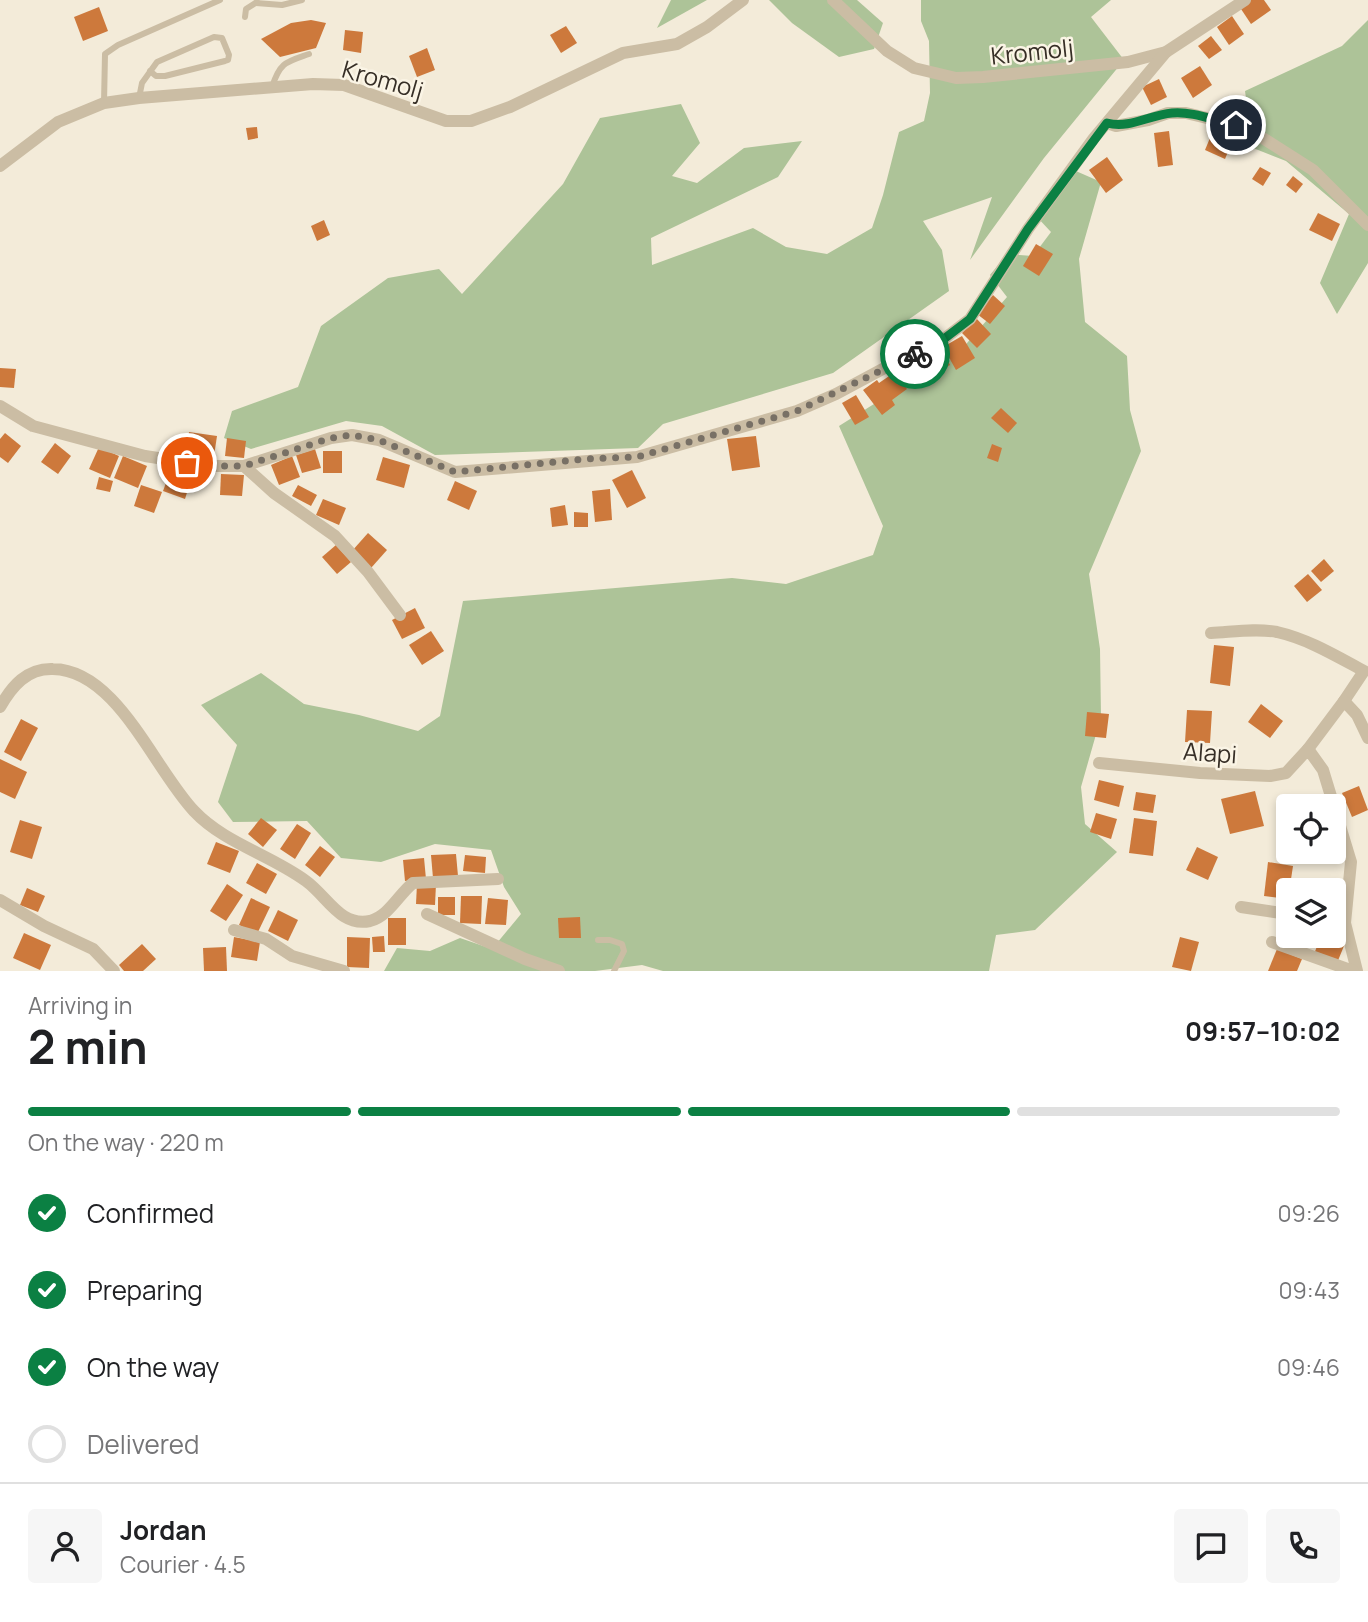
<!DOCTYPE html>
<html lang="en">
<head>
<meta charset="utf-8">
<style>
	:root { --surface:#fff; --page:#f6f6f6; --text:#202124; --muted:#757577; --line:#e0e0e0; --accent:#0b8043 }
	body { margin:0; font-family:Manrope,sans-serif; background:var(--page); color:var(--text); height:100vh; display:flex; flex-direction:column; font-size:26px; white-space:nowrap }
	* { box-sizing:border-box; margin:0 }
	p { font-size:23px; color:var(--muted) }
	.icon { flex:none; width:38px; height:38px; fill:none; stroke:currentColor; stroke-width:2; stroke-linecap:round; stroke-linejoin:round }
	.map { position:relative; height:971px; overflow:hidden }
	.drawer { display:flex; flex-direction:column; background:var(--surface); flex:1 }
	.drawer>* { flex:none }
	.tools { position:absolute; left:1276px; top:794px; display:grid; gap:14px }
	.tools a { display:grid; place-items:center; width:70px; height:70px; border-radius:7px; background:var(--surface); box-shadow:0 4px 10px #0003; font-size:35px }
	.pin { position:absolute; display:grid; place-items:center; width:60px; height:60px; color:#fff; margin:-30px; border:4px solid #fff; border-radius:50%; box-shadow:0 2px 7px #0007 }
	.courier { position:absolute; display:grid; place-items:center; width:70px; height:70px; margin:-35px; border:5px solid #0b8043; border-radius:50%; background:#fff; color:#222; box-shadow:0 2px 9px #0007 }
	.overview em { font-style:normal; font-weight:700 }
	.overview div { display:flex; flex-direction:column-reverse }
	.overview { display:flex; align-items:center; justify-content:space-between; height:119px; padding:0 28px }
	h1 { font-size:46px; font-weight:700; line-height:52px }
	.bar { display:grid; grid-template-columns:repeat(4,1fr); gap:10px 7px; align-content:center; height:84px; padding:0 28px }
	.bar i { height:9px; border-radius:5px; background:var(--line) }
	.bar .active { background:var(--accent) }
	.bar p { grid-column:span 4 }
	.line { display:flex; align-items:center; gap:18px; padding:0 28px; border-top:2px solid var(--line) }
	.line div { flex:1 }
	.round { display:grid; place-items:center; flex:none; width:74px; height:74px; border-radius:7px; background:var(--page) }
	ol { padding:0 28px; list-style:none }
	li { display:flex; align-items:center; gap:21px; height:77px }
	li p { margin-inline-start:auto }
	li .icon { padding:7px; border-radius:50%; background:var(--accent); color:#fff; stroke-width:4 }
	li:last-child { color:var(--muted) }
	li i { width:38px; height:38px; border:4px solid var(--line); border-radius:50% }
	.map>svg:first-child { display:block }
</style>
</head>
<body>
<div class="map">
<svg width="1368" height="971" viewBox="0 0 1368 971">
	<rect width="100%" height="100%" fill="#f3ebd9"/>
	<g fill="#adc398">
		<polygon points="671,0 707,0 657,28"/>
		<polygon points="769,0 857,0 883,23 874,49 839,57 792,23"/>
		<polygon points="921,0 1111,0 1091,17 1124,60 1044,158 970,260 992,197 923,221 942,250 949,291 833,373 663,424 638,448 435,455 382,426 346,421 251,449 224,438 232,411 298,387 321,326 388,278 439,269 462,294 563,184 600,118 681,104 700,143 672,176 697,183 744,148 802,141 778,177 651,238 652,265 753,228 786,247 827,254 872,228 883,195 899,132 924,121 930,93 929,41 921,21"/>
		<polygon points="1368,20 1368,263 1337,314 1320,283 1349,214 1286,161 1253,148 1245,91 1342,46"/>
		<polygon points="1069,168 1101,182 1079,259 1085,322 1127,356 1130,410 1141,451 1089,574 1100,649 1101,717 1081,787 1085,824 1117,852 1035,930 996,935 989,971 663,971 642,965 595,971 384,971 397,948 430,951 460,938 492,949 521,914 504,887 491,850 435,844 381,862 341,858 307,821 233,822 218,802 237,745 201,705 261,673 304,704 359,715 418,731 440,716 463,601 732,578 786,584 873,555 883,526 839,426 901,387 954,358 1007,297 990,275 1007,254 1033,256 1051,232 1036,216"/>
	</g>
	<g fill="#cd793c">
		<polygon points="1248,0 1264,0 1271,10 1251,24 1239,6"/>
		<polygon points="99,7 108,31 83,41 74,17"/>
		<polygon points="1232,16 1244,34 1229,45 1217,27"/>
		<polygon points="311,20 326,23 316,48 280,57 261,39 291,23"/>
		<polygon points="566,26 577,43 561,53 550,35"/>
		<polygon points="345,30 363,32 361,53 343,50"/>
		<polygon points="1211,36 1222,50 1209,59 1198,46"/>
		<polygon points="427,48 435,70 417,77 409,56"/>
		<polygon points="1200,66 1212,85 1193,98 1181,78"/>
		<polygon points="1159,79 1167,97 1151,105 1142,87"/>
		<polygon points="1215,126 1235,135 1225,159 1205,150"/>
		<polygon points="257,127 258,138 248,140 246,128"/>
		<polygon points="1169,131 1173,165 1158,167 1154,133"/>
		<polygon points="1107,157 1123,180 1106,193 1089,170"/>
		<polygon points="1260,167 1271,173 1263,186 1252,179"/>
		<polygon points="1293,176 1303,184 1296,193 1286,185"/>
		<polygon points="1318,213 1340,224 1332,241 1309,230"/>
		<polygon points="324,220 330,235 317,241 311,226"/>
		<polygon points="1036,244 1053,254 1039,276 1023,266"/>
		<polygon points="993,295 1005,306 990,324 977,314"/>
		<polygon points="976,318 991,334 977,348 962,333"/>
		<polygon points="962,336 975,358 956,370 943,347"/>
		<polygon points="941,347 950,365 918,382 909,364"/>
		<polygon points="0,368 16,369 14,388 0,387"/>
		<polygon points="895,372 907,389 892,400 895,405 882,415 863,390 877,380 879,383"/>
		<polygon points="856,395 869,417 855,425 842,403"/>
		<polygon points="1001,408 1017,423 1008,433 991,418"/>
		<polygon points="189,432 217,436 214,456 186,452"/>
		<polygon points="5,433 21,446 8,463 0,457 0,439"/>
		<polygon points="756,436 760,467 732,471 727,439"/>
		<polygon points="227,438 246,441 244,458 225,456"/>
		<polygon points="55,443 71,456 58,474 41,462"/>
		<polygon points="992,444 1002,448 998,462 987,458"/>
		<polygon points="99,447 119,456 110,478 89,469"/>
		<polygon points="315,449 321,468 302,473 296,455"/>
		<rect x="323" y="451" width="19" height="22"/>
		<polygon points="123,456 147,466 138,488 114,478"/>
		<polygon points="292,456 300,477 279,485 271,465"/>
		<polygon points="383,457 410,465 404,488 376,480"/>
		<polygon points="632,470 646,498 627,508 612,480"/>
		<polygon points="170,472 191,480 185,499 163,491"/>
		<polygon points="221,474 244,475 242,496 220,495"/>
		<polygon points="99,477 113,481 110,492 96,489"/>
		<polygon points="455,481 477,491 469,510 447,500"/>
		<polygon points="141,485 162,492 154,513 134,506"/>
		<polygon points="298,485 317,495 311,506 292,496"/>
		<polygon points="610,489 612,520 595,522 592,491"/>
		<polygon points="323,499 346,508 339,525 316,515"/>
		<polygon points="565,505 568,525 552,527 550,508"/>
		<polygon points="574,512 588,513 588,527 574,527"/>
		<polygon points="368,533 387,550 371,568 352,551"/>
		<polygon points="336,545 351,562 337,574 322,557"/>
		<polygon points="1324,559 1334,571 1321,582 1311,571"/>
		<polygon points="1308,574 1322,590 1307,602 1294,586"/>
		<polygon points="415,608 425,628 402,639 392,620"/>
		<polygon points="431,631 444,651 422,665 409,645"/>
		<polygon points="1214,645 1234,647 1230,686 1210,683"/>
		<polygon points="1261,704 1283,721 1270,738 1248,722"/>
		<polygon points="1187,710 1212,711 1210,743 1185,742"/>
		<polygon points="1087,712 1109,714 1106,738 1085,736"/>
		<polygon points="21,719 38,728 21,761 4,752"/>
		<polygon points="0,759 27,772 15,799 0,792"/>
		<polygon points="1099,780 1124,786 1119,807 1094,800"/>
		<polygon points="1359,786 1368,810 1352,817 1342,793"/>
		<polygon points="1255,791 1264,826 1230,834 1221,799"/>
		<polygon points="1136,792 1156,795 1153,813 1133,810"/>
		<polygon points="1096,813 1117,819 1111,839 1090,832"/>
		<polygon points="261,818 277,830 263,847 248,834"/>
		<polygon points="1134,818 1157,821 1153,856 1129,853"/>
		<polygon points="20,820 42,827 32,859 10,852"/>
		<polygon points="297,824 311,833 295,859 280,849"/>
		<polygon points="216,842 239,851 230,873 207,864"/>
		<polygon points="320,846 335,857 320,877 305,865"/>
		<polygon points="1197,847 1218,857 1208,880 1186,870"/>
		<polygon points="1317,852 1335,852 1334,861 1317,861"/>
		<polygon points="456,854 458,876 433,878 431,855"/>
		<polygon points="465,855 486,857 485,873 463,871"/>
		<polygon points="424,858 426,879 405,881 403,860"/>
		<polygon points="1268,862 1293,866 1288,899 1264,896"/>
		<polygon points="257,863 277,874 266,894 246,883"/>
		<polygon points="1309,881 1343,884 1341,908 1334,907 1334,891 1308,891"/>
		<polygon points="227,884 243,895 226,921 210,911"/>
		<polygon points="417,884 436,884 435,905 416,904"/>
		<polygon points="27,888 45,896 38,912 20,905"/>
		<polygon points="461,896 482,896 481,924 460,923"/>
		<rect x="438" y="897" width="17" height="18"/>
		<polygon points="251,898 270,907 257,934 239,925"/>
		<polygon points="488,898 508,900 506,925 485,924"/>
		<polygon points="278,910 298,920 288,941 268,931"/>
		<polygon points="580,917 581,938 559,938 558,918"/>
		<rect x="388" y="918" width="18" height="27"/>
		<polygon points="24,933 51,945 40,970 13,958"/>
		<polygon points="384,936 385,952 373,952 372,937"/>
		<polygon points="1321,936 1334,936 1346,941 1337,963 1314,954"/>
		<polygon points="234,937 260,942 257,961 231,957"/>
		<polygon points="347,937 370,938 369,968 347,967"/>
		<polygon points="1180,937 1199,942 1191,971 1172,967"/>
		<polygon points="142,944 156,959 143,971 124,971 119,965"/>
		<polygon points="226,947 227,971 204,971 203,948"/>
		<polygon points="1277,949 1302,959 1297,971 1268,971"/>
	</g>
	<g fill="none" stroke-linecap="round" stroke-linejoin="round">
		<g stroke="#cbbda4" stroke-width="6">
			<polyline points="256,3 282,5 302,0"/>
			<polyline points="245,17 246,9 257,2"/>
			<path d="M272,87C280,62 286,62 309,54"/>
			<polyline points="139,98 142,83 157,62 214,37 222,38 229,55 228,60 225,61 165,76 156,76 150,71"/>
			<polyline points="104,103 105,54 118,45 220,0"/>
			<polyline points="598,940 610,940 622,944 624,951 614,971"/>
		</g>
		<g stroke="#cbbda4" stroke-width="12">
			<polyline points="833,0 887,51 914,68 956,78 983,77 1128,62 1166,52 1245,0"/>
			<polyline points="1107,123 1116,126 1148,120 1168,113 1186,113 1236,125 1261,137 1313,170 1368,225"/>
			<polyline points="0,166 58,122 104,103 139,98 313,84 344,85 446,121 471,121 510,107 623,53 677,44 707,27 743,0"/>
			<polyline points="0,406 33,426 145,456 209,466 244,466 331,438 352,435 379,440 455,472 637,457 797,411 836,394 892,364 936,345 970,319 1028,229 1094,138 1166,52"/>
			<polyline points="244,466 274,493 335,536 368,572 400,615"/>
			<path d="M1211,633C1232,632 1256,628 1277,632C1308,639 1336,656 1364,671L1344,701"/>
			<path d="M0,707C12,686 27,668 53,669C117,670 154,769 194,811C224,843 271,855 306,881C328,897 340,927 370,921C389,916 399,894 413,883L498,879"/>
			<polyline points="1308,749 1344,701 1357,715 1368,738"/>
			<polyline points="1099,763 1200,773 1270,776 1286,773 1308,749 1323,770 1351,862 1345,923 1357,971"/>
			<polyline points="0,900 44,926 93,949 114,971"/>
			<polyline points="1241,907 1288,914"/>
			<polyline points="427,914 525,959 559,971"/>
			<polyline points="234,930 266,939 292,956 344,971"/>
			<polyline points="1272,942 1353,971"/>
		</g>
	</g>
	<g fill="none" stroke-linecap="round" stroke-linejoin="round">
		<polyline stroke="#787065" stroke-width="7" stroke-dasharray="0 12.6" points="187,463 209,466 244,466 331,438 352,435 379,440 455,472 586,459 637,457 797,411 915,354"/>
		<path stroke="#0b8043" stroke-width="9" d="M915,354L936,345L970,319L1028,229L1107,123C1130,129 1149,115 1172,113C1193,111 1215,121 1236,125"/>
	</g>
	<g text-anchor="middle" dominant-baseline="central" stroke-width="5" stroke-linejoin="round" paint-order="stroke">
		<g font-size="24" fill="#362e26" stroke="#faf4e5">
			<text transform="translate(1032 51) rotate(-6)">Kromolj</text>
			<text transform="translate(383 79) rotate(16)">Kromolj</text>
			<text transform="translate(1210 752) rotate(4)">Alapi</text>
		</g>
	</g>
</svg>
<div class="tools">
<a><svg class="icon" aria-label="locate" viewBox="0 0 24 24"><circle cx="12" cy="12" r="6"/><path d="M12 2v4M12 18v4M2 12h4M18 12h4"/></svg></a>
<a><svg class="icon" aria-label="layers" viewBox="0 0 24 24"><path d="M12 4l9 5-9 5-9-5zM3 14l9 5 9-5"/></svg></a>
</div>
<div class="pin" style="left:187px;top:463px;background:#ea580c"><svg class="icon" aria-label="bag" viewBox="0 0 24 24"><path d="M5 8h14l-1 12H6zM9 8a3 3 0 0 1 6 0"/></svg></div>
<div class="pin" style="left:1236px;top:125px;background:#1f2937"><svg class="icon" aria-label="home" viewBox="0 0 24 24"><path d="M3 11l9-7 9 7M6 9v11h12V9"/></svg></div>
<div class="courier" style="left:915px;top:354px"><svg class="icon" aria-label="bike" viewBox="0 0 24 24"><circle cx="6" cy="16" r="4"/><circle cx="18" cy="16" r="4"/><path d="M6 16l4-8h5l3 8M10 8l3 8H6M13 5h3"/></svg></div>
</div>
<section class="drawer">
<div class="overview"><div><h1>2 min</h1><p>Arriving in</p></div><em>09:57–10:02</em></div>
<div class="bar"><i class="active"></i><i class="active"></i><i class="active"></i><i></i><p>On the way · 220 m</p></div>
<ol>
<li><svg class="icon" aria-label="check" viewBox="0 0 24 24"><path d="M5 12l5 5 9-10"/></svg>Confirmed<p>09:26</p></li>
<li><svg class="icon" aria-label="check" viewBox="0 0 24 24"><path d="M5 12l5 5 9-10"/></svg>Preparing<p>09:43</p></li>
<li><svg class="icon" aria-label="check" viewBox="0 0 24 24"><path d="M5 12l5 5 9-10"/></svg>On the way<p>09:46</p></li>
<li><i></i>Delivered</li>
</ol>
<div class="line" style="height:126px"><a class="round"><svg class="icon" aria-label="person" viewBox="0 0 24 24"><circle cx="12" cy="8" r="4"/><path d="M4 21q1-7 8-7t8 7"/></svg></a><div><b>Jordan</b><p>Courier · 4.5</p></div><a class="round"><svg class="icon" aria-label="chat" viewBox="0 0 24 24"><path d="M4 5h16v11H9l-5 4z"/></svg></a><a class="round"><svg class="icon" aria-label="phone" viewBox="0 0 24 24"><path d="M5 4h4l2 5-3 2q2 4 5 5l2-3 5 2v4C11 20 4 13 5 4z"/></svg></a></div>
</section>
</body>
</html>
